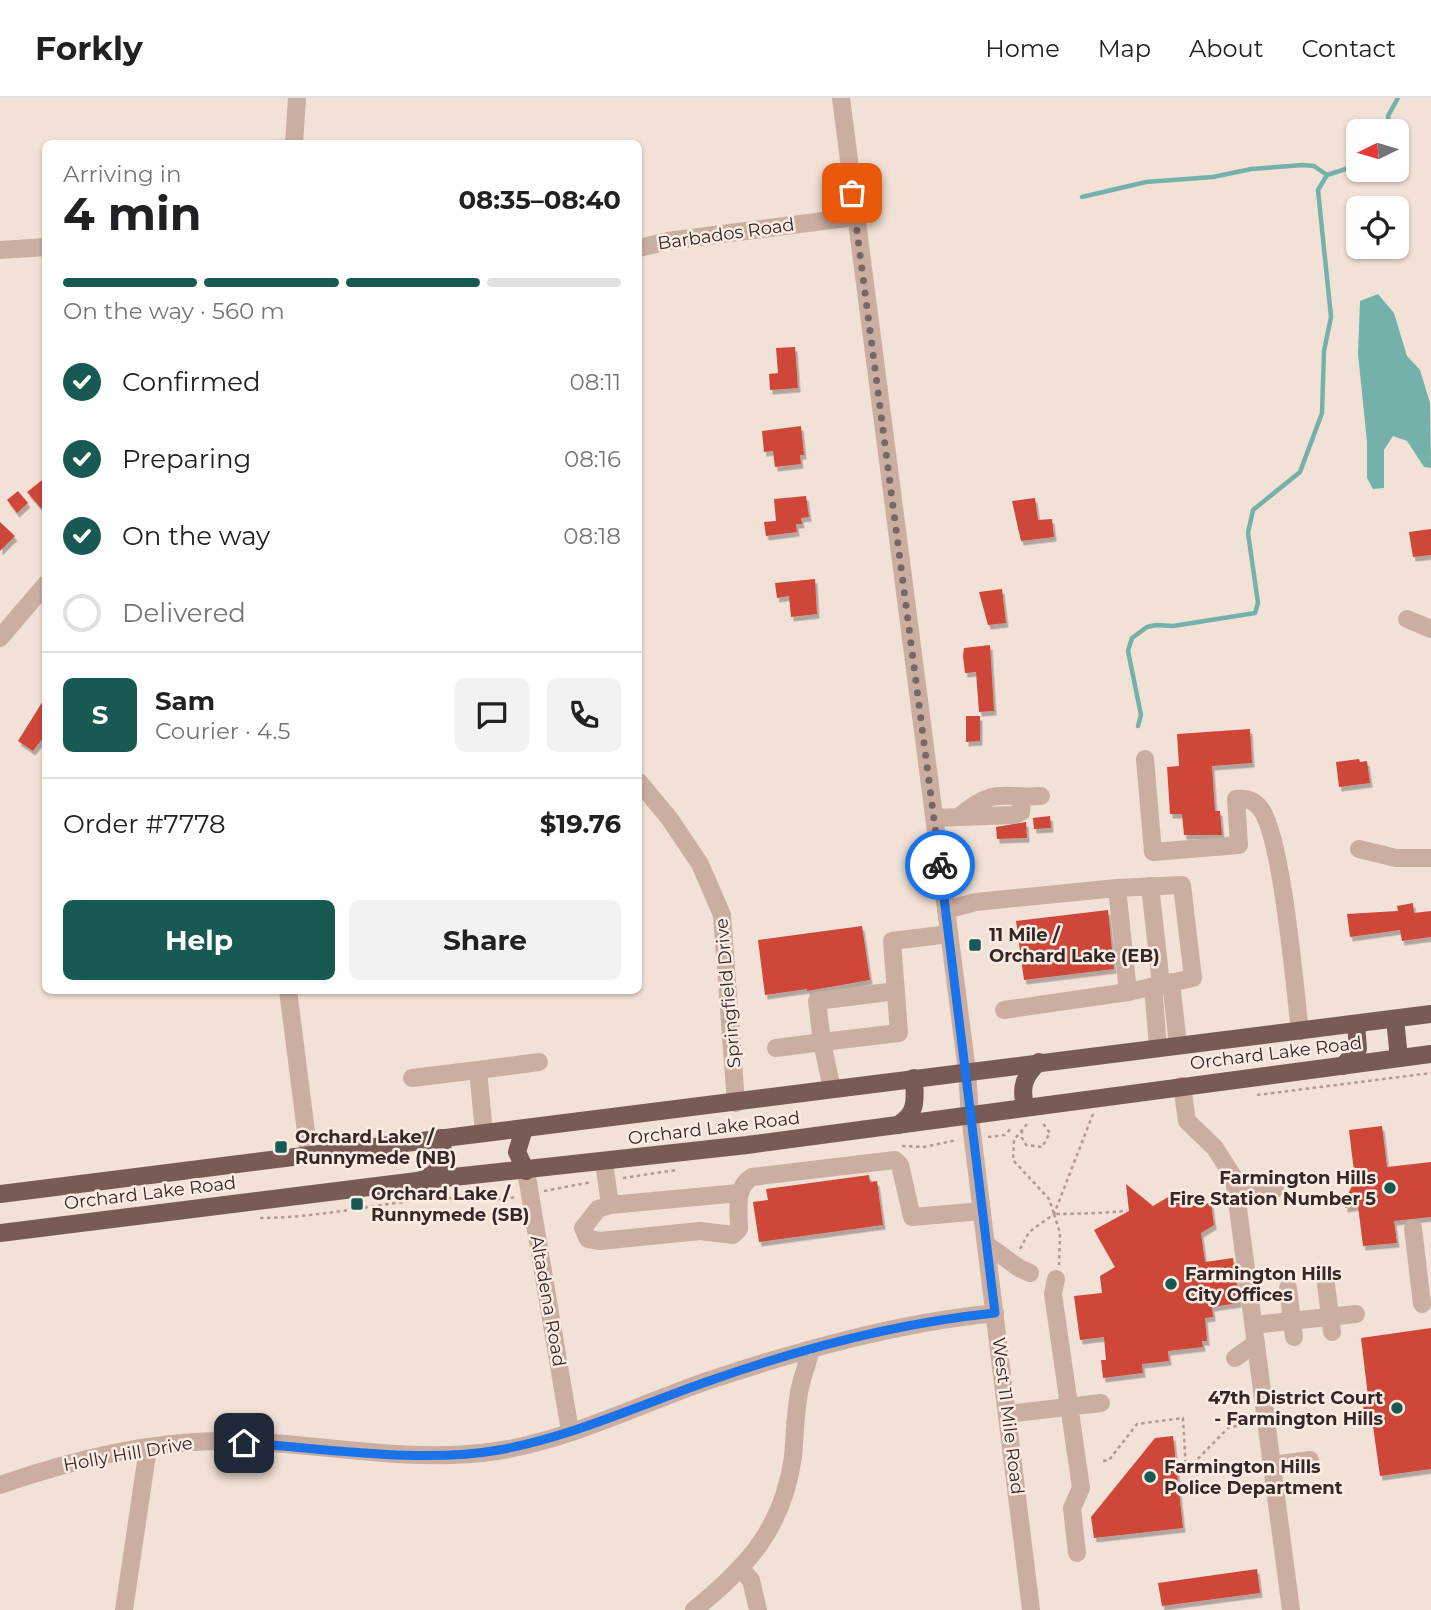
<!DOCTYPE html>
<html lang="en">
<head>
<meta charset="utf-8">
<style>
	:root { --surface:#fff; --page:#f2f2f2; --text:#202124; --muted:#757577; --line:#e0e0e0; --accent:#185953 }
	body { margin:0; font-family:Montserrat,sans-serif; background:var(--page); color:var(--text); height:100vh; display:flex; flex-direction:column; font-size:26px; white-space:nowrap }
	* { box-sizing:border-box; margin:0 }
	p { font-size:23px; color:var(--muted) }
	.icon { flex:none; width:38px; height:38px; fill:none; stroke:currentColor; stroke-width:2; stroke-linecap:round; stroke-linejoin:round }
	.map { position:relative; flex:1; overflow:hidden }
	.drawer { position:absolute; left:42px; top:42px; width:600px; height:854px; display:flex; flex-direction:column; background:var(--surface); border-radius:10px; box-shadow:0 2px 5px #0004 }
	.drawer>* { flex:none }
	.needle { width:46px; rotate:265deg }
	.buttons { position:absolute; left:1346px; top:21px; display:grid; gap:14px }
	.buttons a { display:grid; place-items:center; width:63px; height:63px; border-radius:10px; background:var(--surface); box-shadow:0 2px 5px #0004; font-size:35px }
	.pin { position:absolute; display:grid; place-items:center; width:60px; height:60px; color:#fff; margin:-30px; border-radius:14px; box-shadow:0 4px 10px #0006 }
	.courier { position:absolute; display:grid; place-items:center; width:70px; height:70px; margin:-35px; border:5px solid #1a73e8; border-radius:50%; background:#fff; color:#222; box-shadow:0 2px 9px #0007 }
	.headline em { font-style:normal; font-weight:700 }
	.headline div { display:flex; flex-direction:column-reverse }
	.headline { display:flex; align-items:center; justify-content:space-between; height:119px; padding:0 21px }
	h1 { font-size:46px; font-weight:700; line-height:52px }
	.bar { display:grid; grid-template-columns:repeat(4,1fr); gap:10px 7px; align-content:center; height:84px; padding:0 21px }
	.bar i { height:9px; border-radius:5px; background:var(--line) }
	.bar .active { background:var(--accent) }
	.bar p { grid-column:span 4 }
	.line { display:flex; align-items:center; gap:18px; padding:0 21px; border-top:2px solid var(--line) }
	.line div { flex:1 }
	.round { display:grid; place-items:center; flex:none; width:74px; height:74px; border-radius:10px; background:var(--page) }
	ol { padding:0 21px; list-style:none }
	li { display:flex; align-items:center; gap:21px; height:77px }
	li p { margin-inline-start:auto }
	li .icon { padding:7px; border-radius:50%; background:var(--accent); color:#fff; stroke-width:4 }
	li:last-child { color:var(--muted) }
	li i { width:38px; height:38px; border:4px solid var(--line); border-radius:50% }
	.primary-button { display:flex; gap:14px; margin-top:auto; padding:14px 21px }
	.primary-button a { flex:1; height:80px; border-radius:10px; background:var(--accent); color:#fff; font-size:28px; font-weight:700; line-height:80px; text-align:center }
	.primary-button a+a { background:var(--page); color:var(--text) }
	header { display:flex; align-items:center; gap:42px; box-sizing:border-box; height:98px; padding:0 35px; background:var(--surface); border-bottom:2px solid var(--line) }
	header strong { font-size:33px }
	nav { display:flex; gap:38px; margin-inline-start:auto; font-size:24px }
	.map>svg:first-child { display:block }
</style>
</head>
<body>
<header>
<strong>Forkly</strong>
<nav><a>Home</a><a>Map</a><a>About</a><a>Contact</a></nav>
</header>
<div class="map">
<svg width="1431" height="1512" viewBox="0 0 1431 1512">
	<defs>
		<filter id="shadow"><feDropShadow dx="2.5" dy="4.5" stdDeviation="0" flood-color="#0004"/></filter>
	</defs>
	<rect width="100%" height="100%" fill="#f2e1d6"/>
	<polygon fill="#74b1aa" points="1378,196 1394,215 1407,258 1420,272 1430,305 1431,370 1424,369 1407,343 1393,338 1384,352 1384,390 1373,391 1367,380 1367,344 1358,256 1360,203"/>
	<g fill="none" stroke-linecap="round" stroke-linejoin="round">
		<g stroke="#74b1aa" stroke-width="4.5">
			<polyline points="1392,33 1388,18 1398,0"/>
			<polyline points="1396,52 1396,59"/>
			<polyline points="1082,99 1146,84 1213,79 1251,71 1303,67 1314,68 1327,77"/>
			<polyline points="1138,628 1141,617 1128,553 1132,540 1147,529 1156,527 1173,528 1255,515 1258,505 1248,435 1253,412 1300,374 1322,315 1324,253 1331,219 1318,92 1327,77 1358,67"/>
		</g>
	</g>
	<g fill="#ce4639" filter="url(#shadow)">
		<polygon points="795,249 798,290 770,292 769,276 778,275 776,250"/>
		<polygon points="801,328 804,357 800,357 801,366 775,369 773,353 764,354 762,333"/>
		<polygon points="46,379 46,416 27,394"/>
		<polygon points="18,393 28,405 17,415 7,402"/>
		<polygon points="806,398 809,419 801,420 802,426 796,426 797,434 766,438 764,424 776,423 774,401"/>
		<polygon points="1035,400 1038,422 1052,421 1054,439 1021,443 1012,403"/>
		<polygon points="0,424 15,438 0,453"/>
		<polygon points="1431,431 1431,457 1413,459 1409,434"/>
		<polygon points="815,481 817,516 791,519 789,498 777,500 775,485"/>
		<polygon points="1002,491 1006,525 988,527 979,494"/>
		<polygon points="990,547 994,613 979,614 976,574 965,575 963,558 964,550"/>
		<polygon points="46,598 46,636 33,653 18,643"/>
		<polygon points="966,618 980,618 980,643 966,644"/>
		<polygon points="1250,631 1252,665 1212,668 1215,713 1220,713 1222,737 1184,737 1182,716 1170,716 1167,669 1179,668 1177,636"/>
		<polygon points="1359,661 1360,664 1367,663 1370,685 1339,689 1336,664"/>
		<polygon points="1050,718 1051,730 1034,731 1033,720"/>
		<polygon points="1026,724 1027,740 997,741 996,729"/>
		<polygon points="1413,805 1414,815 1431,813 1431,839 1402,843 1400,832 1350,839 1347,816 1398,813 1397,808"/>
		<polygon points="1108,812 1114,871 1024,882 1016,823"/>
		<polygon points="862,828 870,882 807,893 807,891 765,897 758,842"/>
		<polygon points="1382,1028 1387,1069 1431,1064 1431,1119 1394,1123 1397,1145 1363,1148 1358,1108 1345,1110 1345,1102 1355,1082 1349,1032"/>
		<polygon points="869,1077 870,1084 877,1083 883,1127 759,1144 753,1104 768,1102 766,1091"/>
		<polygon points="1126,1086 1153,1108 1180,1092 1190,1108 1211,1105 1214,1127 1201,1135 1205,1164 1233,1160 1239,1205 1212,1209 1213,1219 1205,1220 1207,1243 1202,1243 1203,1249 1168,1253 1169,1263 1142,1266 1143,1275 1103,1280 1101,1262 1106,1262 1104,1239 1080,1242 1074,1198 1102,1195 1100,1178 1115,1169 1094,1132 1129,1113"/>
		<polygon points="1431,1230 1431,1371 1380,1378 1372,1321 1365,1322 1362,1299 1368,1298 1361,1240"/>
		<polygon points="1173,1338 1183,1430 1094,1440 1091,1419 1155,1340"/>
		<polygon points="1257,1471 1260,1495 1162,1508 1158,1485"/>
	</g>
	<g fill="none" stroke-linecap="round" stroke-linejoin="round">
		<g stroke="#b7988c" stroke-width="2.5" stroke-dasharray="3.5 3.5" stroke-linecap="butt">
			<polyline points="1257,997 1431,975"/>
			<path d="M1027,1026L1014,1042L1013,1062L1049,1101L1054,1116C1065,1116 1120,1115 1127,1112"/>
			<polyline points="1022,1032 1022,1040 1026,1047 1042,1049 1050,1035 1042,1024"/>
			<polyline points="988,1039 1005,1037 1012,1029"/>
			<polyline points="902,1048 924,1049 957,1042"/>
			<polyline points="623,1080 676,1072"/>
			<polyline points="544,1093 592,1084"/>
			<polyline points="1054,1116 1060,1135 1059,1167"/>
			<path d="M260,1120C322,1120 382,1104 444,1100C457,1100 508,1103 514,1099"/>
			<polyline points="1020,1151 1029,1134 1054,1116 1093,1016"/>
			<polyline points="1103,1363 1109,1362 1137,1326 1183,1320 1186,1373 1229,1329 1251,1326"/>
		</g>
		<g stroke="#cbaea2" stroke-width="18">
			<polyline points="841,0 967,973 970,1018 1031,1512"/>
			<polyline points="294,46 297,0"/>
			<polyline points="639,150 668,143 855,119"/>
			<polyline points="0,152 46,149"/>
			<polyline points="1407,521 1431,531"/>
			<polyline points="0,540 46,486"/>
			<path d="M1145,661L1153,754L1239,747L1236,701C1245,700 1254,702 1260,710C1282,736 1295,892 1300,933"/>
			<polyline points="639,684 669,720 700,766 722,817 736,1005"/>
			<path d="M960,718C995,688 1003,701 1041,698"/>
			<polyline points="934,720 1013,717 1021,714 1022,700"/>
			<polyline points="1359,751 1396,760 1431,760"/>
			<polyline points="1150,788 1161,886"/>
			<polyline points="946,812 976,804 1117,790 1128,894"/>
			<polyline points="1171,884 1178,947"/>
			<polyline points="1153,888 1158,949"/>
			<polyline points="288,892 309,1057"/>
			<polyline points="1004,912 1128,894 1193,880 1182,787 1117,790"/>
			<polyline points="776,950 822,944 817,903 896,893"/>
			<polyline points="412,980 478,972"/>
			<polyline points="1182,988 1187,1023 1215,1050 1234,1080 1291,1512"/>
			<polyline points="832,991 822,944 899,935 892,843 949,836"/>
			<polyline points="484,1035 478,972 539,964"/>
			<polyline points="604,1064 610,1107"/>
			<polyline points="526,1073 570,1333"/>
			<path d="M739,1095L610,1107L598,1111L583,1130L588,1141L600,1143L700,1133L733,1137L739,1131C739,1112 734,1090 752,1079L895,1062L900,1067L912,1119L982,1113"/>
			<polyline points="1236,1095 1275,1091"/>
			<polyline points="1413,1130 1422,1206"/>
			<polyline points="986,1146 1019,1170 1030,1175"/>
			<polyline points="1056,1181 1053,1196 1081,1390 1072,1410 1077,1455"/>
			<polyline points="1326,1186 1332,1234"/>
			<polyline points="1288,1190 1294,1239"/>
			<polyline points="1254,1227 1356,1216"/>
			<polyline points="1235,1260 1256,1245"/>
			<polyline points="1007,1316 1101,1305"/>
			<polyline points="1272,1367 1310,1362"/>
			<path d="M0,1387C69,1363 143,1344 217,1343C310,1342 404,1367 497,1353C569,1342 638,1307 707,1283C800,1252 897,1225 995,1215"/>
			<polyline points="741,1471 751,1482 758,1512"/>
			<polyline points="124,1512 148,1350"/>
			<path d="M694,1512C748,1468 783,1430 793,1359C795,1338 795,1316 799,1295C801,1281 807,1268 810,1254"/>
		</g>
		<g stroke="#785b55" stroke-width="18">
			<polyline points="1395,921 1399,960"/>
			<polyline points="1343,968 1358,951 1356,926"/>
			<path d="M1026,1009C1019,990 1025,977 1039,964"/>
			<path d="M898,1027C918,1015 915,1001 914,980"/>
			<polyline points="524,1031 517,1054 526,1073"/>
			<path d="M421,1082C441,1076 446,1059 441,1040"/>
			<polyline points="0,1096 1431,916"/>
			<polyline points="0,1135 417,1083 747,1047 1431,956"/>
		</g>
	</g>
	<g fill="none" stroke-linecap="round" stroke-linejoin="round">
		<polyline stroke="#776863" stroke-width="7" stroke-dasharray="0 12.6" points="852,95 940,767"/>
		<path stroke="#1a73e8" stroke-width="9" d="M244,1345C324,1350 420,1366 499,1352C570,1339 638,1308 706,1284C799,1251 897,1225 995,1215L940,767"/>
	</g>
	<g fill="#185953" stroke="#faece3" stroke-width="2.5">
		<rect x="968" y="840" width="14" height="14" rx="3.5"/>
		<rect x="274" y="1042" width="14" height="14" rx="3.5"/>
		<circle cx="1390" cy="1090" r="7"/>
		<rect x="350" y="1099" width="14" height="14" rx="3.5"/>
		<circle cx="1171" cy="1186" r="7"/>
		<circle cx="1397" cy="1310" r="7"/>
		<circle cx="1150" cy="1379" r="7"/>
	</g>
	<g text-anchor="middle" dominant-baseline="central" stroke-width="5" stroke-linejoin="round" paint-order="stroke">
		<g font-size="18" fill="#352725" stroke="#faece3">
			<text transform="translate(726 136) rotate(-8)">Barbados Road</text>
			<text transform="translate(728 895) rotate(-95)">Springfield Drive</text>
			<text transform="translate(1276 955) rotate(-7)">Orchard Lake Road</text>
			<text transform="translate(714 1030) rotate(-7)">Orchard Lake Road</text>
			<text transform="translate(150 1095) rotate(-7)">Orchard Lake Road</text>
			<text transform="translate(548 1203) rotate(80)">Altadena Road</text>
			<text transform="translate(1008 1318) rotate(83)">West 11 Mile Road</text>
			<text transform="translate(128 1356) rotate(-10)">Holly Hill Drive</text>
		</g>
		<g font-size="18" font-weight="bold" fill="#352725" stroke="#faece3" text-anchor="start">
			<text x="989" y="837">11 Mile /<tspan x="989" dy="21">Orchard Lake (EB)</tspan></text>
			<text x="295" y="1039">Orchard Lake /<tspan x="295" dy="21">Runnymede (NB)</tspan></text>
			<text x="1376" y="1080" text-anchor="end">Farmington Hills<tspan x="1376" dy="21">Fire Station Number 5</tspan></text>
			<text x="371" y="1096">Orchard Lake /<tspan x="371" dy="21">Runnymede (SB)</tspan></text>
			<text x="1185" y="1176">Farmington Hills<tspan x="1185" dy="21">City Offices</tspan></text>
			<text x="1383" y="1300" text-anchor="end">47th District Court<tspan x="1383" dy="21">- Farmington Hills</tspan></text>
			<text x="1164" y="1369">Farmington Hills<tspan x="1164" dy="21">Police Department</tspan></text>
		</g>
	</g>
</svg>
<div class="buttons">
<a><svg class="needle" viewBox="-14 -14 28 28"><path d="M0-13l5 13h-10z" fill="#e53935"/><path d="M0 13l5-13h-10z" fill="#757577"/></svg></a>
<a><svg class="icon" aria-label="locate" viewBox="0 0 24 24"><circle cx="12" cy="12" r="6"/><path d="M12 2v4M12 18v4M2 12h4M18 12h4"/></svg></a>
</div>
<div class="pin" style="left:852px;top:95px;background:#ea580c"><svg class="icon" aria-label="bag" viewBox="0 0 24 24"><path d="M5 8h14l-1 12H6zM9 8a3 3 0 0 1 6 0"/></svg></div>
<div class="pin" style="left:244px;top:1345px;background:#1f2937"><svg class="icon" aria-label="home" viewBox="0 0 24 24"><path d="M3 11l9-7 9 7M6 9v11h12V9"/></svg></div>
<div class="courier" style="left:940px;top:767px"><svg class="icon" aria-label="bike" viewBox="0 0 24 24"><circle cx="6" cy="16" r="4"/><circle cx="18" cy="16" r="4"/><path d="M6 16l4-8h5l3 8M10 8l3 8H6M13 5h3"/></svg></div>
<section class="drawer">
<div class="headline"><div><h1>4 min</h1><p>Arriving in</p></div><em>08:35–08:40</em></div>
<div class="bar"><i class="active"></i><i class="active"></i><i class="active"></i><i></i><p>On the way · 560 m</p></div>
<ol>
<li><svg class="icon" aria-label="check" viewBox="0 0 24 24"><path d="M5 12l5 5 9-10"/></svg>Confirmed<p>08:11</p></li>
<li><svg class="icon" aria-label="check" viewBox="0 0 24 24"><path d="M5 12l5 5 9-10"/></svg>Preparing<p>08:16</p></li>
<li><svg class="icon" aria-label="check" viewBox="0 0 24 24"><path d="M5 12l5 5 9-10"/></svg>On the way<p>08:18</p></li>
<li><i></i>Delivered</li>
</ol>
<div class="line" style="height:126px"><b class="round" style="background:var(--accent);color:#fff">S</b><div><b>Sam</b><p>Courier · 4.5</p></div><a class="round"><svg class="icon" aria-label="chat" viewBox="0 0 24 24"><path d="M4 5h16v11H9l-5 4z"/></svg></a><a class="round"><svg class="icon" aria-label="phone" viewBox="0 0 24 24"><path d="M5 4h4l2 5-3 2q2 4 5 5l2-3 5 2v4C11 20 4 13 5 4z"/></svg></a></div>
<div class="line" style="height:91px"><div>Order #7778</div><b>$19.76</b></div>
<div class="primary-button"><a>Help</a><a>Share</a></div>
</section>
</div>
</body>
</html>
